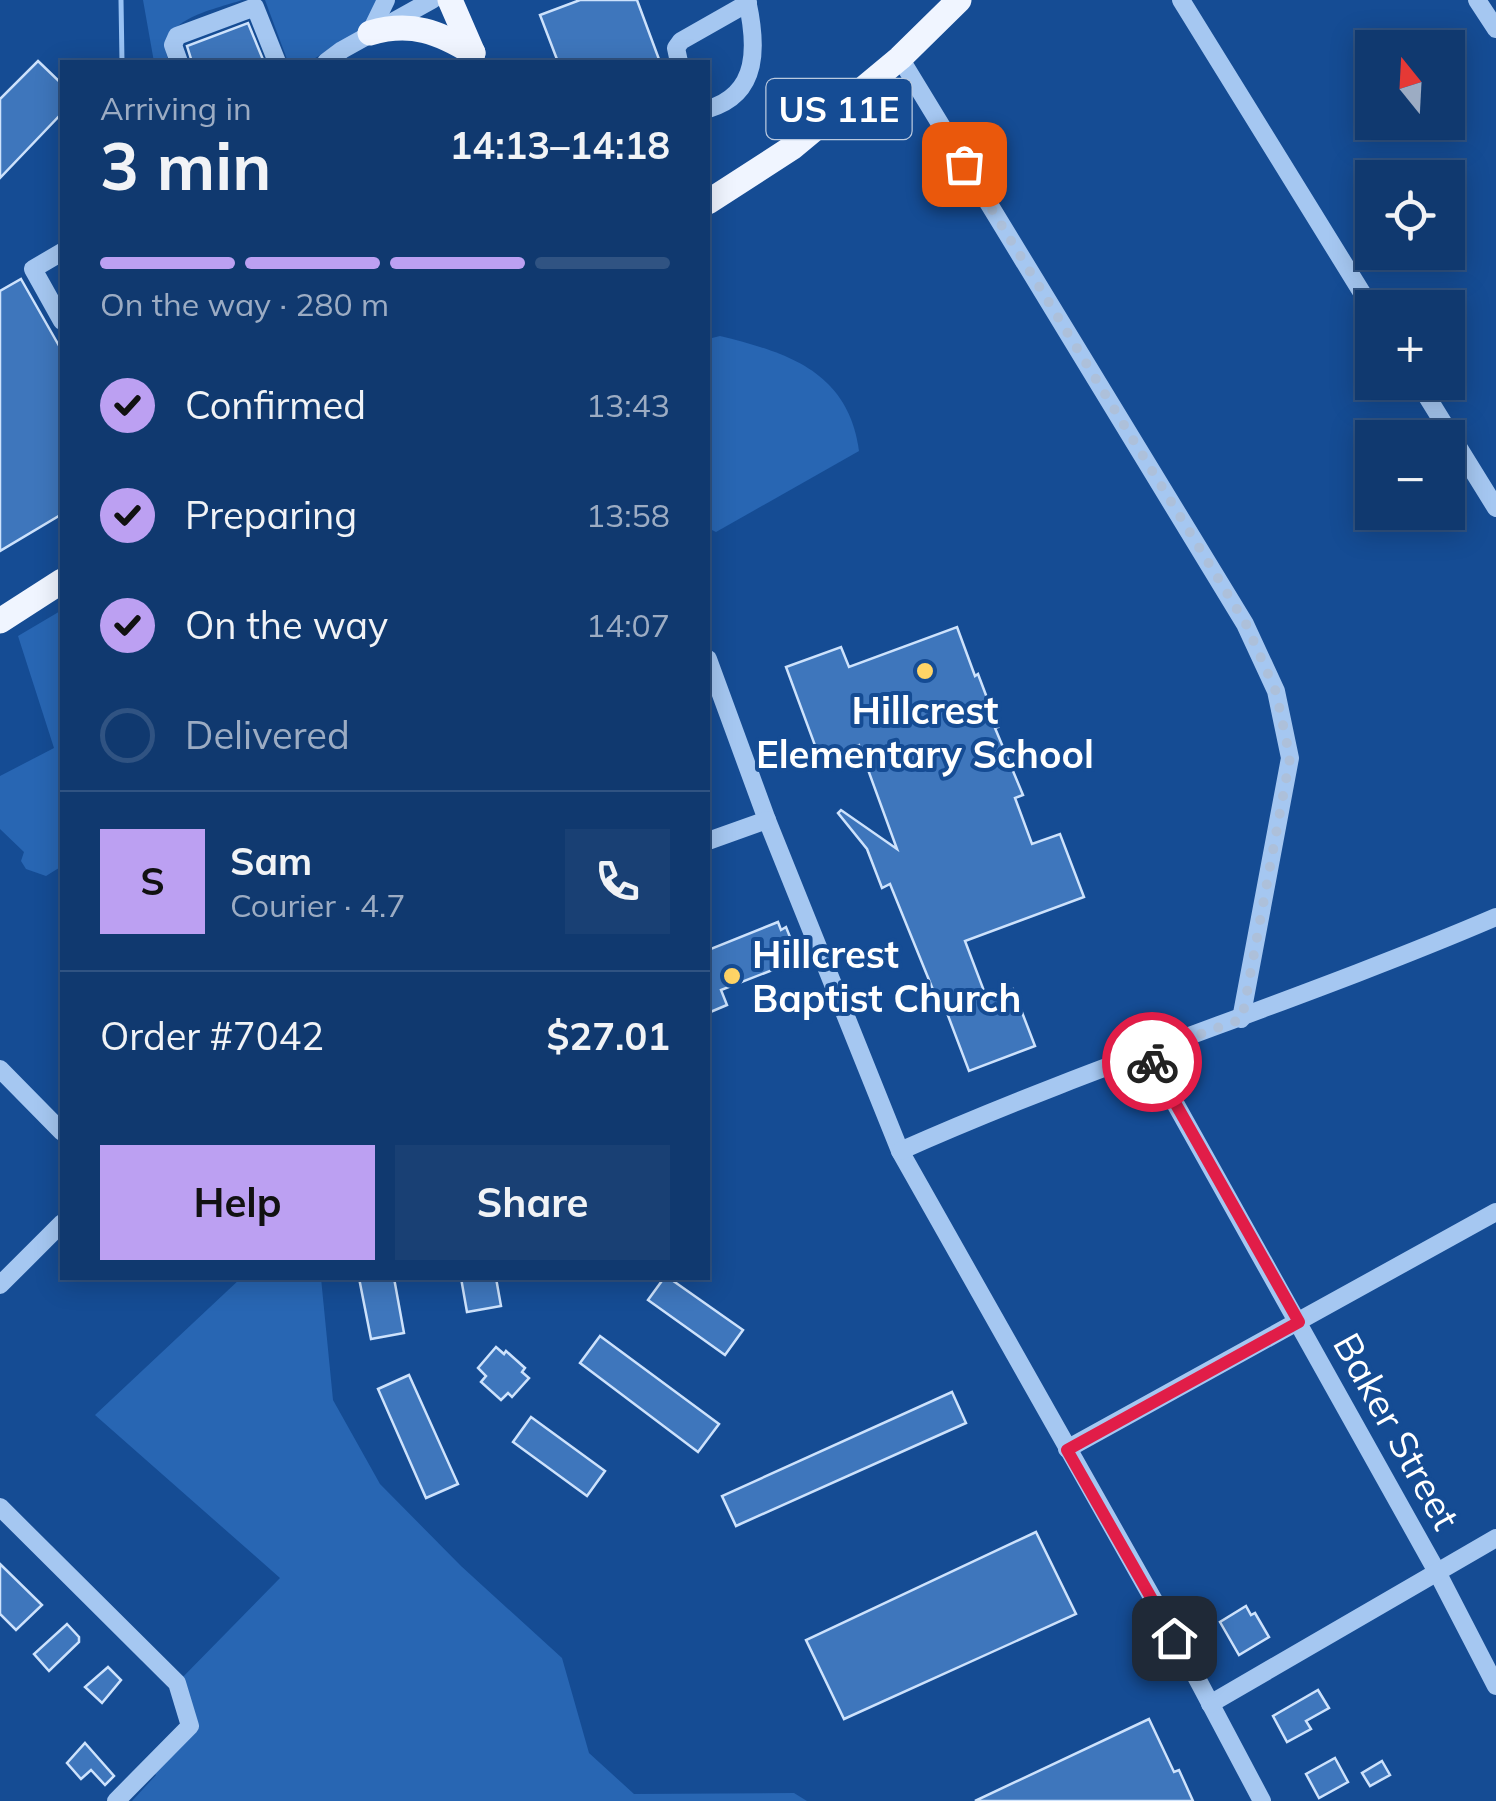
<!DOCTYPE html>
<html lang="en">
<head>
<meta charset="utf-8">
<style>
	:root { --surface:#10396f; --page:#194074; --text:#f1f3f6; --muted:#9cacc3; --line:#305382; --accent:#bca0f2 }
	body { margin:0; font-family:Mulish,sans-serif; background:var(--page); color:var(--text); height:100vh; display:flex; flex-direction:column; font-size:38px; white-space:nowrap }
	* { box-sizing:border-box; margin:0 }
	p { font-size:32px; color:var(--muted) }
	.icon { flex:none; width:55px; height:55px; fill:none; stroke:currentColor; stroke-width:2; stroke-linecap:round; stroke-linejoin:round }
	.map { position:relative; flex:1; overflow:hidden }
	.side { position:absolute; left:60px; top:60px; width:650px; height:1220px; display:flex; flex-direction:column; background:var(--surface); border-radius:0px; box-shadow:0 5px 25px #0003,0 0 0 2px var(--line) }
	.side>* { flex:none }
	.needle { width:65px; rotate:342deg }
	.buttons { position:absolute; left:1355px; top:30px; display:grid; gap:20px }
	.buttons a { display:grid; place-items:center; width:110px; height:110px; border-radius:0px; background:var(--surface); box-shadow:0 5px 25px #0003,0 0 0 2px var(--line); font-size:50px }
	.pin { position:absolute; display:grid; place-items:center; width:85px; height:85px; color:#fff; margin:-42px; border-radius:20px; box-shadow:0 5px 15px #0006 }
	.courier { position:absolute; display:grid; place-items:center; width:100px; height:100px; margin:-50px; border:8px solid #e11d48; border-radius:50%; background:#fff; color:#222; box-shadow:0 2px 12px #0007 }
	.headline em { font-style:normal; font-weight:700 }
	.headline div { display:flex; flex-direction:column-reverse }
	.headline { display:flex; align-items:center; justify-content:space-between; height:170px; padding:0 40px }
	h1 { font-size:65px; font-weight:700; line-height:75px }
	.bar { display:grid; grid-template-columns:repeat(4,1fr); gap:15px 10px; align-content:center; height:120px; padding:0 40px }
	.bar i { height:12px; border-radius:8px; background:var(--line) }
	.bar .current { background:var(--accent) }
	.bar p { grid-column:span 4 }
	.line { display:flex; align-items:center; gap:25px; padding:0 40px; border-top:2px solid var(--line) }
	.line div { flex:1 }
	.round { display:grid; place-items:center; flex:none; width:105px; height:105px; border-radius:0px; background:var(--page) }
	ol { padding:0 40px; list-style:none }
	li { display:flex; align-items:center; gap:30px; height:110px }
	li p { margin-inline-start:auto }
	li .icon { padding:10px; border-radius:50%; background:var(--accent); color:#111; stroke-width:4 }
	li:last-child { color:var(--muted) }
	li i { width:55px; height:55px; border:5px solid var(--line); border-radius:50% }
	.cta { display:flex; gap:20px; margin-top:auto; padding:20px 40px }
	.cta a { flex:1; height:115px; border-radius:0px; background:var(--accent); color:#111; font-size:40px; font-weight:700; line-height:115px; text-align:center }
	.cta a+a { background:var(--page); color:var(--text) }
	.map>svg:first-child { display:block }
</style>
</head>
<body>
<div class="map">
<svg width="1496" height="1801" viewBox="0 0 1496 1801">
	<rect width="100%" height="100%" fill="#154c94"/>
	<g fill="#2866b3">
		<path d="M143,0H242C213,10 153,20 169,62H154Z"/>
		<polygon points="265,0 379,0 366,26 309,62 288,62"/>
		<path d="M720,336C789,353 848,372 859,451L716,532L708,528V339Z"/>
		<polygon points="62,610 62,866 46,876 26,869 21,861 24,852 0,829 0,776 54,748 18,636"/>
		<polygon points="241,1278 321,1278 333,1400 380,1484 461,1566 562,1658 589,1753 634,1794 794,1793 807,1801 132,1801 156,1775 149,1768 190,1726 177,1683 280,1578 95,1415"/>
	</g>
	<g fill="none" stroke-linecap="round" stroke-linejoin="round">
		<polyline stroke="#98c2f4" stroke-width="5" points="121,0 122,62"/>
	</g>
	<g fill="#3e76bc" stroke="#cde2fc" stroke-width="2.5">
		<polygon points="580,0 637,0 660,62 558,62 540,15"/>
		<polygon points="248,23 264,62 192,62 187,46"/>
		<polygon points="38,61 62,84 62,113 0,178 0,99"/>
		<polygon points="21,279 62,351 62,514 0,551 0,291"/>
		<polygon points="957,627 975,676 978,674 998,727 995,728 1023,795 1015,798 1032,844 1060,834 1084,897 965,941 987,999 1013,989 1035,1046 969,1071 944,1005 940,1007 890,884 882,888 867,849 838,813 841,810 897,849 859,745 820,759 786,667 841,647 849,667"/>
		<polygon points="778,922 781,930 786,927 796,952 790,954 793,962 721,990 727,1005 708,1013 708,950"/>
		<polygon points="359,1278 394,1278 404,1333 371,1339"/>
		<polygon points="461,1278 496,1278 501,1306 467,1312"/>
		<polygon points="664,1278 669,1278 743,1330 725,1355 648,1300"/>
		<polygon points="600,1336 719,1424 698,1452 580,1363"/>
		<polygon points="496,1347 504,1354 506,1351 525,1368 522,1372 529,1378 512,1397 508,1393 501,1400 481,1382 486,1376 478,1368"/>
		<polygon points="409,1375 458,1484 426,1498 378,1389"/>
		<polygon points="952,1392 966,1423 736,1526 722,1496"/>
		<polygon points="531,1417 605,1471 587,1496 513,1442"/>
		<polygon points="1036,1532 1076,1614 844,1719 806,1640"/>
		<polygon points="0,1564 42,1605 16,1630 0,1614"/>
		<polygon points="1246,1606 1251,1615 1255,1613 1269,1637 1239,1655 1220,1622"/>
		<polygon points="67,1624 79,1637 79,1642 49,1671 34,1654"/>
		<polygon points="108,1667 121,1680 102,1703 85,1687"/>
		<polygon points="1318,1690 1329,1708 1306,1721 1311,1729 1287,1742 1273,1716"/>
		<polygon points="1149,1719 1174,1772 1179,1770 1193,1801 975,1801"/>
		<polygon points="85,1743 114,1776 105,1785 91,1770 81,1779 67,1763"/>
		<polygon points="1335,1758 1348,1782 1319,1798 1306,1774"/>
		<polygon points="1382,1761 1390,1775 1370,1786 1362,1773"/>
	</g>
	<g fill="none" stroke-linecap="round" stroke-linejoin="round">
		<g stroke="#a5c7f1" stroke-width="18">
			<polyline points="1181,0 1372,309"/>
			<polyline points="1477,0 1496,29"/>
			<polyline points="370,33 386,0"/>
			<polyline points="900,58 1245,624 1276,691 1290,758 1241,1019"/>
			<polyline points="179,62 173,45 177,36 255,7 277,62"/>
			<polyline points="326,62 342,50 432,0"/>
			<polyline points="679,62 676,48 681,41 748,3"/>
			<path d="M708,109C760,94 757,45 747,0"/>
			<polyline points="62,252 33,269 62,321"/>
			<polyline points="1418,382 1496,508"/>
			<polyline points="708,659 767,820 900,1151 1183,1652 1262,1801"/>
			<polyline points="708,841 767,820"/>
			<polyline points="1147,1053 1436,1570 1496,1686"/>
			<polyline points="0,1069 62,1132"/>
			<path d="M900,1151C1095,1064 1300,1001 1496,917"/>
			<polyline points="0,1285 62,1223"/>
			<polyline points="1067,1449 1496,1212"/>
			<polyline points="0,1507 177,1683 190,1726 116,1801"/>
			<polyline points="1210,1704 1496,1538"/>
		</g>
		<g stroke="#f0f5ff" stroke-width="25">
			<polyline points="450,0 473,53"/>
			<path d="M370,33C411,21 439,32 473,53"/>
			<polyline points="708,202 793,147 900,58 959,0"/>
			<polyline points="0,621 62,581"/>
		</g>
	</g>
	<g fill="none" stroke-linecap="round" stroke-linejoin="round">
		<polyline stroke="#adc0da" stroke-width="10" stroke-dasharray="0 18" points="964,164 1246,624 1276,692 1290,758 1242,1019 1148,1053 1152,1062"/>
		<polyline stroke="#e11d48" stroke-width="12" points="1152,1062 1299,1322 1067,1450 1174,1638"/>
	</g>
	<g fill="#ffd466" stroke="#154c94" stroke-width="4">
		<circle cx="925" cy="671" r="10"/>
		<circle cx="732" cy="976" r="10"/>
	</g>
	<g text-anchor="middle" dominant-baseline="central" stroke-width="8" stroke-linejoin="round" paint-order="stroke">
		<rect fill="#154c94" stroke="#b9c9df" stroke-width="2.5" x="766.5" y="79" width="145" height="60" rx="8"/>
		<g font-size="35" font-weight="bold" fill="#fff">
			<text x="839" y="109">US 11E</text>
		</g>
		<g font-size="38" font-weight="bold" fill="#fff" stroke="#154c94">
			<text x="925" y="710">Hillcrest<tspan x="925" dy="44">Elementary School</tspan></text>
			<text x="752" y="954" text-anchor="start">Hillcrest<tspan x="752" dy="44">Baptist Church</tspan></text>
		</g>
		<g font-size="38" fill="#fff" stroke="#154c94">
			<text transform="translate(1397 1431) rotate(61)">Baker Street</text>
		</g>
	</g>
</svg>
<div class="buttons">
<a><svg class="needle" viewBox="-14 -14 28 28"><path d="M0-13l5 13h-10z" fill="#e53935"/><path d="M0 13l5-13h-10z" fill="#9cacc3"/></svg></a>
<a><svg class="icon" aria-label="locate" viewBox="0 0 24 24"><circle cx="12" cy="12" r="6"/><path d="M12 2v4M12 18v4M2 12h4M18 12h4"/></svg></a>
<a>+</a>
<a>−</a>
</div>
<div class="pin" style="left:964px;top:164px;background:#ea580c"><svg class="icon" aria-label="bag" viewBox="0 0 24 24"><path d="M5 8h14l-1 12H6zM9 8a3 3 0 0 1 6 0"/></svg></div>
<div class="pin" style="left:1174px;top:1638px;background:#1f2937"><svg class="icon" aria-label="home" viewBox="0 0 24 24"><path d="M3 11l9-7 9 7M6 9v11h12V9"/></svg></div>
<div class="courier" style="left:1152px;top:1062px"><svg class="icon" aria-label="bike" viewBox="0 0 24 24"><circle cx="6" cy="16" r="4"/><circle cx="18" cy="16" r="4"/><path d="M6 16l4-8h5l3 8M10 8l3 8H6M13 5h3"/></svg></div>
<section class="side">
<div class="headline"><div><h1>3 min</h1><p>Arriving in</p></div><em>14:13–14:18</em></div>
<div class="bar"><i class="current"></i><i class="current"></i><i class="current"></i><i></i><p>On the way · 280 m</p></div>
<ol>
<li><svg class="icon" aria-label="check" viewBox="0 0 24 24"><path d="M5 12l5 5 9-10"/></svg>Confirmed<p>13:43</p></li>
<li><svg class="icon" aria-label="check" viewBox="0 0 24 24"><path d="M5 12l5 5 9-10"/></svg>Preparing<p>13:58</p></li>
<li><svg class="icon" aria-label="check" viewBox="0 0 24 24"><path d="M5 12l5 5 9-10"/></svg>On the way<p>14:07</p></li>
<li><i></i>Delivered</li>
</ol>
<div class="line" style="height:180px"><b class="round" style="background:var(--accent);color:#111">S</b><div><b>Sam</b><p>Courier · 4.7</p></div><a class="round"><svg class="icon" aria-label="phone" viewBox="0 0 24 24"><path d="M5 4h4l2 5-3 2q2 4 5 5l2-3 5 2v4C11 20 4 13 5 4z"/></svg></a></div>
<div class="line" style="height:130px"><div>Order #7042</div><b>$27.01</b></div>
<div class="cta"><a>Help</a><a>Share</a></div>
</section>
</div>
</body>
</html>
